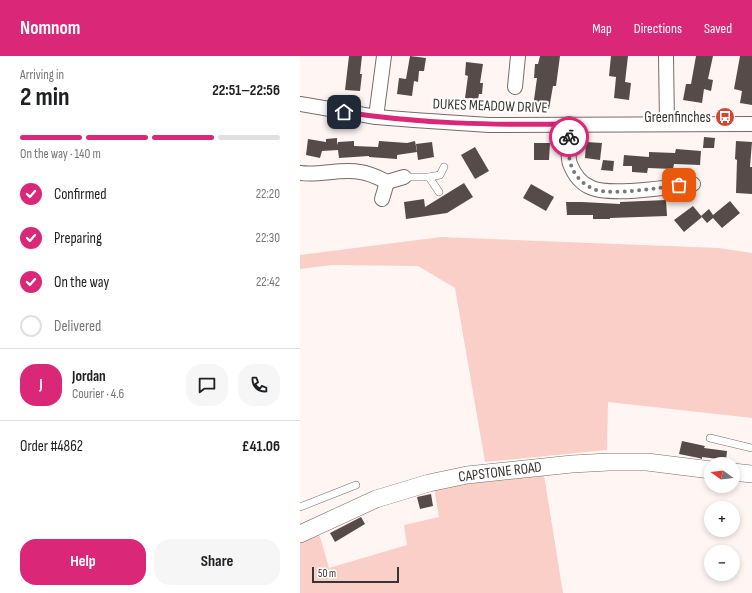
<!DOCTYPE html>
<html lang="en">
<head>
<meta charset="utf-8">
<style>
	:root { --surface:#fff; --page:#f6f6f6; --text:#202124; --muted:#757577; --line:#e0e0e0; --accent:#db2777 }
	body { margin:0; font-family:"Sofia Sans Condensed",sans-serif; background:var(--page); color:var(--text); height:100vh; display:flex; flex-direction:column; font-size:15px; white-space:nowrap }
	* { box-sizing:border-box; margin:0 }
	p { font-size:13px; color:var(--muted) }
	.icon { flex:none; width:22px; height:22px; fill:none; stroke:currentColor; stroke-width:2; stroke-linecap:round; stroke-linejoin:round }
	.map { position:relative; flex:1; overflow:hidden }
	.details { display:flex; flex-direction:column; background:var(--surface); width:300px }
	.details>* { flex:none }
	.needle { width:26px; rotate:285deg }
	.controls { position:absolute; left:404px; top:401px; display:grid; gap:8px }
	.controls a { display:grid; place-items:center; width:36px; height:36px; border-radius:50%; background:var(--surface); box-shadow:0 2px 6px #0003; font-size:20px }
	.scale { position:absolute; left:12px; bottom:10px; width:87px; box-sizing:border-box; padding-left:4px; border:2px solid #393332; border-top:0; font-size:11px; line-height:14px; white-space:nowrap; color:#393332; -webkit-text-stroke:3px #fff; paint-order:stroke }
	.pin { position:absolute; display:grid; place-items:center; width:34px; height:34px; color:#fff; margin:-17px; border-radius:8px; box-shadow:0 2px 6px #0006 }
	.courier { position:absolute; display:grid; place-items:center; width:40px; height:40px; margin:-20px; border:3px solid #db2777; border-radius:50%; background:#fff; color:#222; box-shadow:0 1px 5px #0007 }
	.head em { font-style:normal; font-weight:700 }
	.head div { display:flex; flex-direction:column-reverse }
	.head { display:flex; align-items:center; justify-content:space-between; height:68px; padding:0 20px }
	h1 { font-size:26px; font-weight:700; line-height:30px }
	.bar { display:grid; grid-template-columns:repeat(4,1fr); gap:6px 4px; align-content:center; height:48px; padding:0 20px }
	.bar i { height:5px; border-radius:3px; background:var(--line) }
	.bar .active { background:var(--accent) }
	.bar p { grid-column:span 4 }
	.line { display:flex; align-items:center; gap:10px; padding:0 20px; border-top:1px solid var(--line) }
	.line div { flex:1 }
	.round { display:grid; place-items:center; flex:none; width:42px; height:42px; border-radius:16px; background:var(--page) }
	ol { padding:0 20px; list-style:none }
	li { display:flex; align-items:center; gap:12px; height:44px }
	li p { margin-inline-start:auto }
	li .icon { padding:4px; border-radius:50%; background:var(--accent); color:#fff; stroke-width:4 }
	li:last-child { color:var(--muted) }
	li i { width:22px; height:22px; border:2px solid var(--line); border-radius:50% }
	.button { display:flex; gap:8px; margin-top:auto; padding:8px 20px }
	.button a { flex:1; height:46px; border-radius:16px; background:var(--accent); color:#fff; font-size:16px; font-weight:700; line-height:46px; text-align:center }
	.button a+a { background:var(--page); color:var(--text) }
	header { display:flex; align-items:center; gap:24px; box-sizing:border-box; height:56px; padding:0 20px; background:var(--accent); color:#fff }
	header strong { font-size:19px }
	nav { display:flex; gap:22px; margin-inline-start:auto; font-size:14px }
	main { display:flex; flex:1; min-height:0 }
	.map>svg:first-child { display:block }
</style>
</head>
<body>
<header>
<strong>Nomnom</strong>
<nav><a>Map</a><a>Directions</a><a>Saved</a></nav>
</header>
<main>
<section class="details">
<div class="head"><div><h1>2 min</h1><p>Arriving in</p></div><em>22:51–22:56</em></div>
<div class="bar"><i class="active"></i><i class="active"></i><i class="active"></i><i></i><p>On the way · 140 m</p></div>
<ol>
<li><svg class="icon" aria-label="check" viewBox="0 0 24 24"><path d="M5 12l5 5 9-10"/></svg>Confirmed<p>22:20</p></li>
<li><svg class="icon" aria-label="check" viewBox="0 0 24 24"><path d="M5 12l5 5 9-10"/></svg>Preparing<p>22:30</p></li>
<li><svg class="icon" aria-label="check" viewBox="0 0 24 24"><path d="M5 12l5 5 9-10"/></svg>On the way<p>22:42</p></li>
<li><i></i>Delivered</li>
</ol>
<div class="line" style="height:72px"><b class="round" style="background:var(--accent);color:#fff">J</b><div><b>Jordan</b><p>Courier · 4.6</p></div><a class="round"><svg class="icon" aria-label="chat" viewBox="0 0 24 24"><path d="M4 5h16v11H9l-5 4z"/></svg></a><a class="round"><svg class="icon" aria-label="phone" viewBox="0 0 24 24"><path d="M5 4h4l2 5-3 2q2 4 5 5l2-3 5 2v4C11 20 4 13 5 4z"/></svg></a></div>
<div class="line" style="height:52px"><div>Order #4862</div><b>£41.06</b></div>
<div class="button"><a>Help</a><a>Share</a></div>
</section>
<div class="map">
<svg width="452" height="537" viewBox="0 0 452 537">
	<rect width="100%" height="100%" fill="#fff6f4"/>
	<g fill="#f9cfc7">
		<polygon points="141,181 419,192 452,197 452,362 308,346 307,394 185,406 155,232 118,210 32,209 0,213 0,199"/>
		<polygon points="244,419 263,537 0,537 0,485 19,477 29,512 107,489 104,469 139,461 134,432"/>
	</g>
	<g fill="#574b49">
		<polygon points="49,0 62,0 60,18 62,18 60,35 45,34"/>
		<polygon points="110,0 126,2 124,15 119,15 118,26 114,25 112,40 97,38 99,22 106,23"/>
		<polygon points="240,0 260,0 256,30 253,30 249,53 233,51 237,22 234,22 235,8 238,8"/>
		<polygon points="311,0 328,0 325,26 331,27 329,44 314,42 316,21 309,20"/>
		<polygon points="396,0 413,0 408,23 413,24 411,35 404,33 402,47 383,44 386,28 391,28"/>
		<polygon points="440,0 452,0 452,49 440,47 442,35 434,33"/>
		<polygon points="166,6 183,8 180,27 183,27 182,38 179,38 178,43 165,42 168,20 165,19"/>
		<polygon points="404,81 415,82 414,92 403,92"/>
		<polygon points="37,82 37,89 38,86 54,85 54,90 78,91 79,85 107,87 115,85 117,96 97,99 97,103 69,101 69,100 39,102 38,94 22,95 20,102 6,99 8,83 26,86 26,83"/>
		<polygon points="436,85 452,86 450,111 452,111 452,138 436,137 437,104 435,103"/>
		<polygon points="132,86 134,101 118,104 116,88"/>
		<polygon points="286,86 302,87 300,104 285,102"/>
		<polygon points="234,87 250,87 249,104 234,104"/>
		<polygon points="175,91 189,115 175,123 161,99"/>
		<polygon points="376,93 401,95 400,109 374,108 373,113 348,112 347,117 332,116 332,110 323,110 324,99 349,101 349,96 375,97"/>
		<polygon points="303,104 314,105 313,115 301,114"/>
		<polygon points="164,127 173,141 147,157 106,163 104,146 124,143 125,151"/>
		<polygon points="231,128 254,141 246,155 223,142"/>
		<polygon points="366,144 367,160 310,162 310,163 293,163 293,159 267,159 266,146 282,146 320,148 320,146"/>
		<polygon points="430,145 440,157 422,172 413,162 407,167 401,160 409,153 413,159"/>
		<polygon points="393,150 402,161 384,176 374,164"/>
		<polygon points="382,385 405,390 404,392 427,395 426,404 402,401 402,403 399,402 379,398"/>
		<polygon points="131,438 133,450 120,453 117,441"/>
		<polygon points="61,461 65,468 35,486 30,477"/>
	</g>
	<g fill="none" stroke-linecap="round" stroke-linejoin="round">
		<g stroke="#776b68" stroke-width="8">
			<g id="service">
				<polyline points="104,121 129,121 139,136"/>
				<polyline points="129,121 140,119 144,111"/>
				<polyline points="410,382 452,392"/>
				<polyline points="0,451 56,429"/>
			</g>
		</g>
		<g stroke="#776b68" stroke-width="16">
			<g id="minor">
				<polyline points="366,0 367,67"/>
				<polyline points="215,31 218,0"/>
				<polyline points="0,48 76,61 114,64 189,69 452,68"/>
				<polyline points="76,61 84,0"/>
				<path d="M269,68C269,78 267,100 270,108C274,118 280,127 290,131C308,141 371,131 393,128"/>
				<path d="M0,117C20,120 41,112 60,116C70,117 79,122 87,126L104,121"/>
				<polyline points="82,143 87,126"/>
			</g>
		</g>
		<g stroke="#776b68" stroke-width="18">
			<g id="tertiary">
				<polyline points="433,416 452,418"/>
				<polyline points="0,478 76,443 129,427 167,419 272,408 309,406 347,406 411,414"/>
			</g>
		</g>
		<use href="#service" stroke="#fff" stroke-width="7"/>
		<use href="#minor" stroke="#fff" stroke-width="14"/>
		<use href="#tertiary" stroke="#fff" stroke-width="17"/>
	</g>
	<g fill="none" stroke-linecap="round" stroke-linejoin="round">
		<path stroke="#7e7776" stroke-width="4" stroke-dasharray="0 7.2" d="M269,81C269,89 268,98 270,105C272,118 284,130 296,134C313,139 360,132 379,129"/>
		<path stroke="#db2777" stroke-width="5" d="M44,56C119,68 194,69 269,68V81"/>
	</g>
	<defs>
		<g id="bus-disc" transform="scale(1)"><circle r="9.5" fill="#d34732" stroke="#fff"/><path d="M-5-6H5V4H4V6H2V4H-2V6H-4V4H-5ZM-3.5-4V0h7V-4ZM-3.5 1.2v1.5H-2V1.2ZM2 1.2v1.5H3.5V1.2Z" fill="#fff"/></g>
	</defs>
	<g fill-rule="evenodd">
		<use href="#bus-disc" x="425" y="61"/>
	</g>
	<g text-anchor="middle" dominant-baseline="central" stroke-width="4" stroke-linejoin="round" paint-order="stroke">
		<g font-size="15" fill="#393332" stroke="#fff">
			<text transform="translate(190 50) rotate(2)">DUKES MEADOW DRIVE</text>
			<text transform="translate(200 416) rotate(-7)">CAPSTONE ROAD</text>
		</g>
		<g font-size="15" fill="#393332" stroke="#fff" text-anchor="end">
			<text x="411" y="61">Greenfinches</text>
		</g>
	</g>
</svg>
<div class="controls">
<a><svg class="needle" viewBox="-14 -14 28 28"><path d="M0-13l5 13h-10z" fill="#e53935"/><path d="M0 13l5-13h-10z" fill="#757577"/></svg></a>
<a>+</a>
<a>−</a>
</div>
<div class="scale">50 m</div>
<div class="pin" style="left:379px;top:129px;background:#ea580c"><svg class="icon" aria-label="bag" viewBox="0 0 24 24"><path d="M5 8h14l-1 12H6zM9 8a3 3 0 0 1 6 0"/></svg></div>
<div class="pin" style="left:44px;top:56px;background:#1f2937"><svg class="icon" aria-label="home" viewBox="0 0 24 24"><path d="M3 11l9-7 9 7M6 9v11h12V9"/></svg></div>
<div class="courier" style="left:269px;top:81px"><svg class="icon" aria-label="bike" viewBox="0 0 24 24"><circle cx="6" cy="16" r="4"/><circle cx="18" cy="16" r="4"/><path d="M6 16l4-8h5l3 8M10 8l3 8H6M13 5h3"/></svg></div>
</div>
</main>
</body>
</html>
